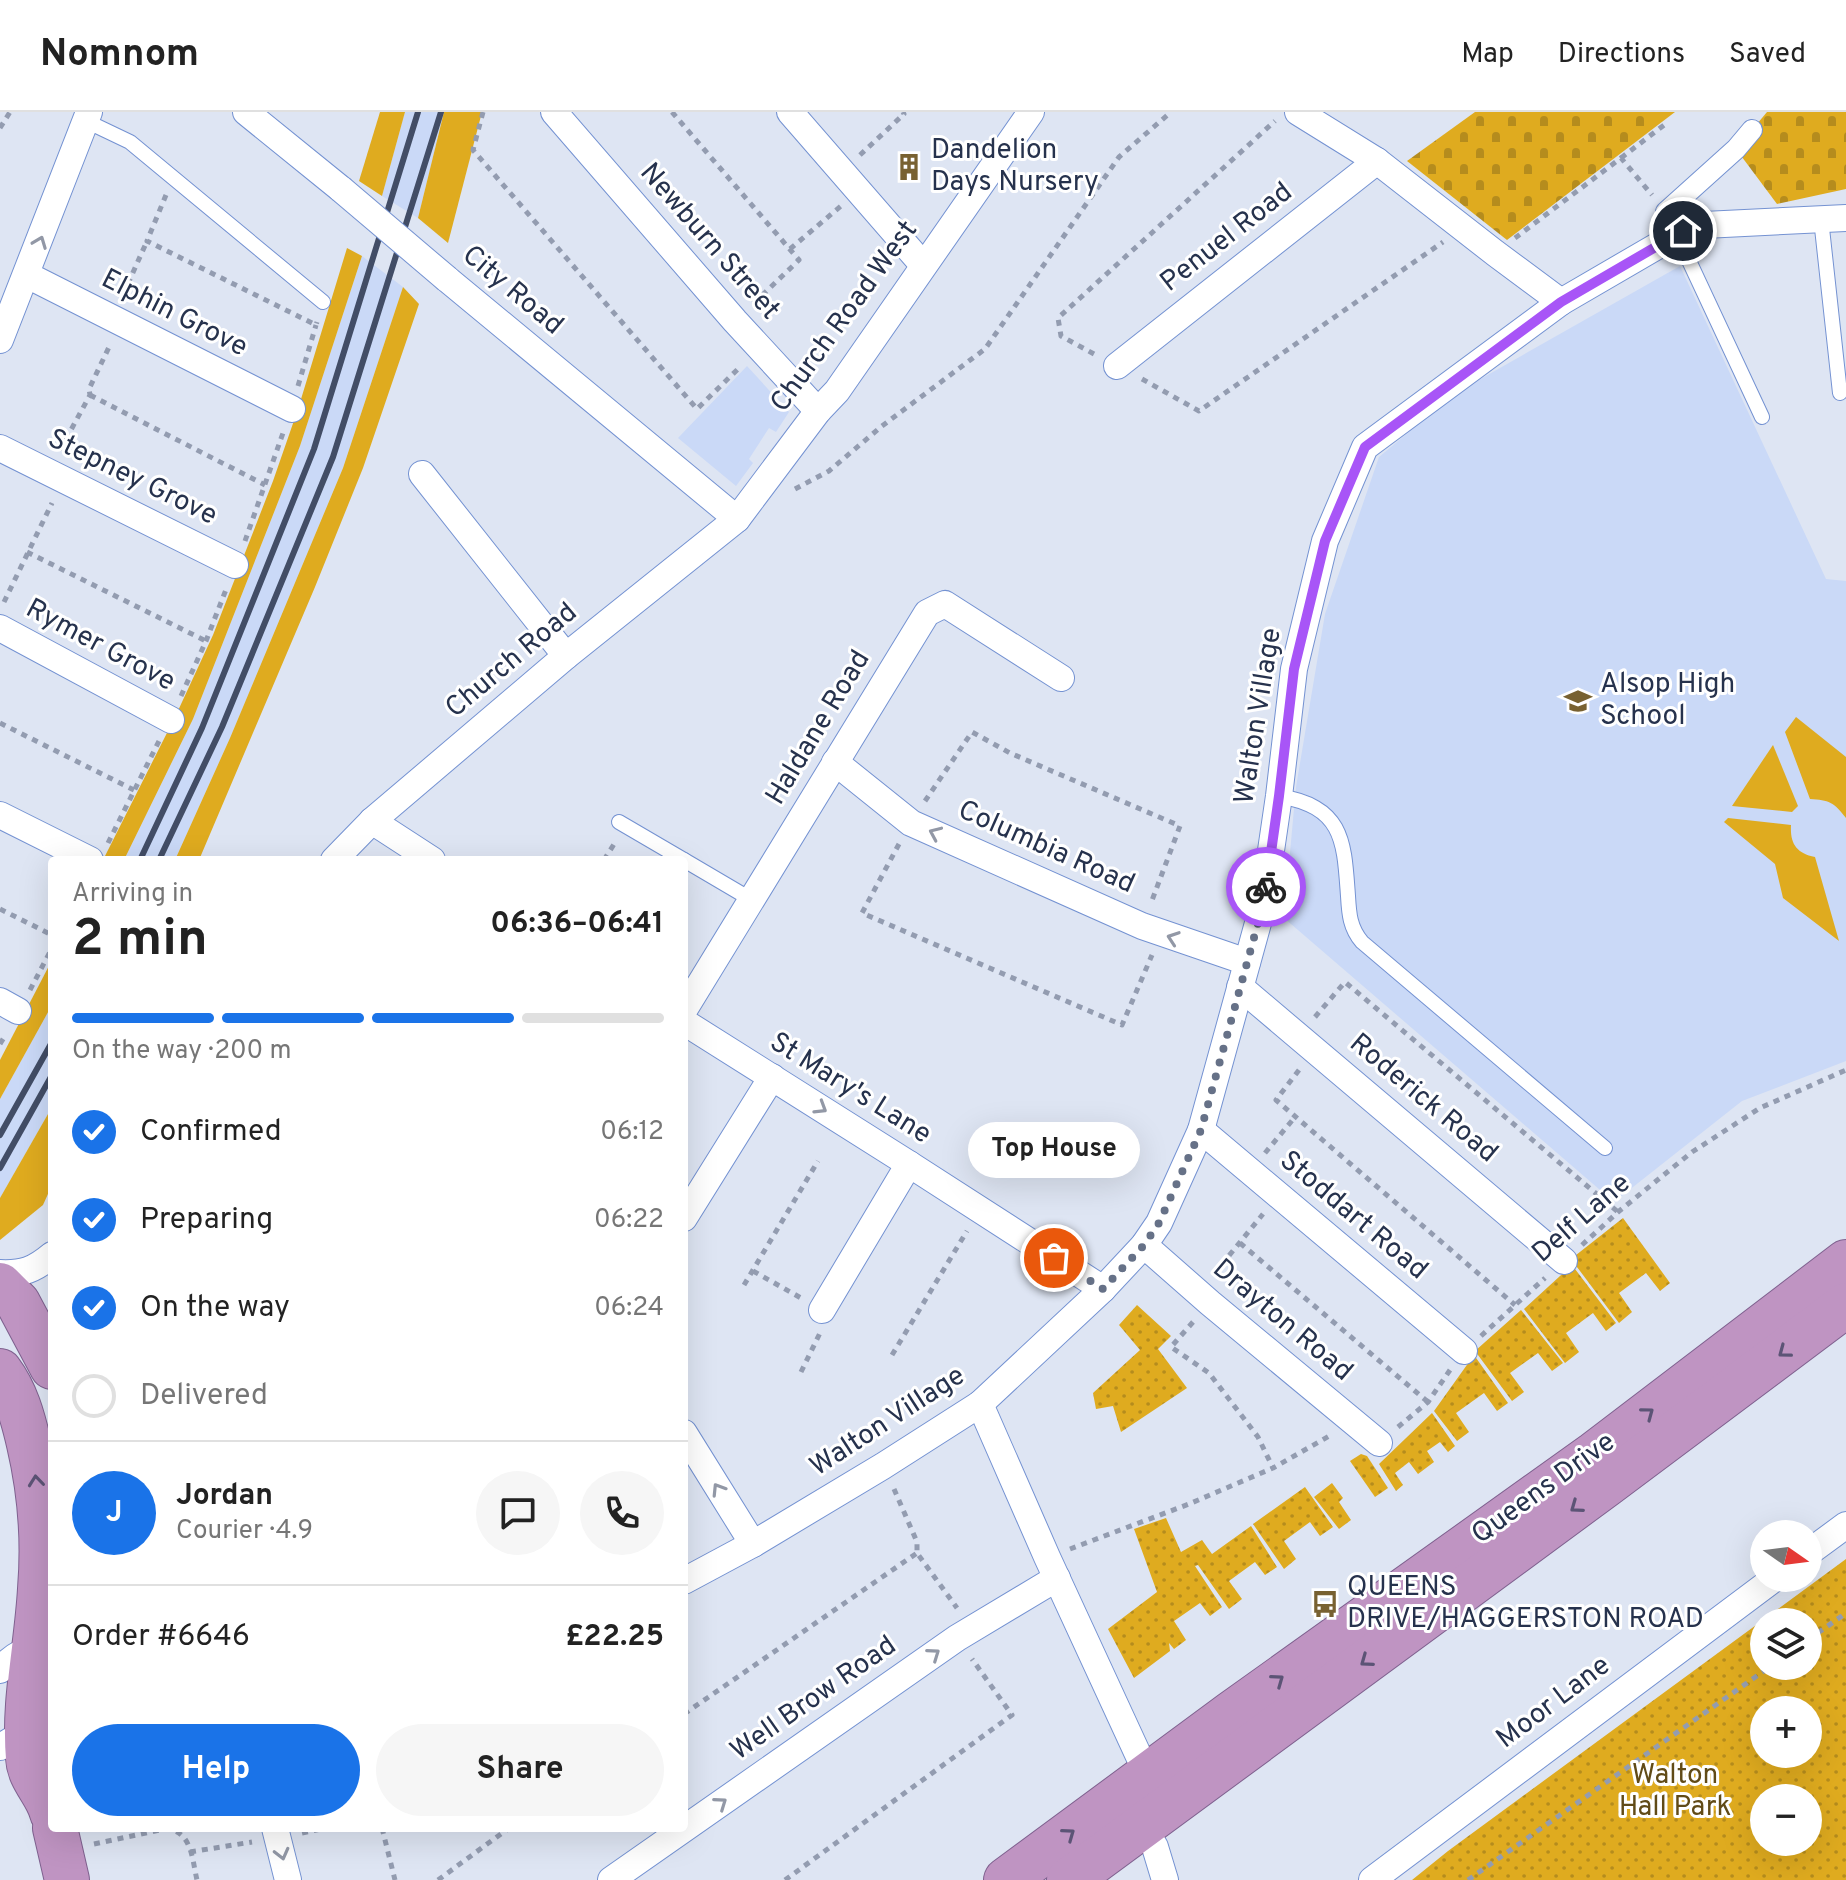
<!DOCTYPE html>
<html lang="en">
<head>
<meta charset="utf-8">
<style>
	:root { --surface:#fff; --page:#f6f6f6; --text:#222; --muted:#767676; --line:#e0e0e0; --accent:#1a73e8 }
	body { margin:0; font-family:Overpass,sans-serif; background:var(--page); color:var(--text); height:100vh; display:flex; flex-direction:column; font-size:30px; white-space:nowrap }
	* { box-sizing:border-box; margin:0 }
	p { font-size:26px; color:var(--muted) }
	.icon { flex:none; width:44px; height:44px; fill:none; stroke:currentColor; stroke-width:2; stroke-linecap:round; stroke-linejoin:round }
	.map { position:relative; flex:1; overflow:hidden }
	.drawer { position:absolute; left:48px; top:744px; width:640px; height:976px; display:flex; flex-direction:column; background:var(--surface); border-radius:8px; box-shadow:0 8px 32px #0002 }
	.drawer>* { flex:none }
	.needle { width:52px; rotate:104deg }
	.buttons { position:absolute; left:1750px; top:1408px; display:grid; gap:16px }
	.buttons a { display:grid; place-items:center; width:72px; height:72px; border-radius:50%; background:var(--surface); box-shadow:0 8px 32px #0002; font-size:40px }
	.pin { position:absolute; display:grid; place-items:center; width:68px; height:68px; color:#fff; margin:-34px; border:4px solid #fff; border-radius:50%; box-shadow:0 2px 8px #0007 }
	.courier { position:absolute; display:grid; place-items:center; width:80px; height:80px; margin:-40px; border:6px solid #a855f7; border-radius:50%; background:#fff; color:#222; box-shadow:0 2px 10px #0007 }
	.bubble { position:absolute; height:56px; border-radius:28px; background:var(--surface); box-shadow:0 8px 32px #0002; font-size:26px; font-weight:700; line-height:56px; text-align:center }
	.summary em { font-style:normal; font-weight:700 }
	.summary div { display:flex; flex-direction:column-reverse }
	.summary { display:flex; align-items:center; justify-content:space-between; height:136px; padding:0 24px }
	h1 { font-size:52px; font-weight:700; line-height:60px }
	.bar { display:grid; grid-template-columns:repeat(4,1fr); gap:12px 8px; align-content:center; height:96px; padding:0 24px }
	.bar i { height:10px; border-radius:6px; background:var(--line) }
	.bar .on { background:var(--accent) }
	.bar p { grid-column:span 4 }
	.line { display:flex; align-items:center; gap:20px; padding:0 24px; border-top:2px solid var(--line) }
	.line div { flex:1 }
	.round { display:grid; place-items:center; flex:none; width:84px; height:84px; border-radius:42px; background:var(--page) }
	ol { padding:0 24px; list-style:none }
	li { display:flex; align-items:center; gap:24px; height:88px }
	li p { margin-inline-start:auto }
	li .icon { padding:8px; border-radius:50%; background:var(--accent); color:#fff; stroke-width:4 }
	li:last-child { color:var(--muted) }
	li i { width:44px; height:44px; border:4px solid var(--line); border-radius:50% }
	.action { display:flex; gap:16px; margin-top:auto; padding:16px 24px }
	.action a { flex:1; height:92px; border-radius:48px; background:var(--accent); color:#fff; font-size:32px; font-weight:700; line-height:92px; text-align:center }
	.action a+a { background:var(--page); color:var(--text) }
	header { display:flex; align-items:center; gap:48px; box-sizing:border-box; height:112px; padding:0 40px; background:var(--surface); border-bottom:2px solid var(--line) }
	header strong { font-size:38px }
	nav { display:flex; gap:44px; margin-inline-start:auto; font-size:28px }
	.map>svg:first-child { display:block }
</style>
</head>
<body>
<header>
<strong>Nomnom</strong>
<nav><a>Map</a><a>Directions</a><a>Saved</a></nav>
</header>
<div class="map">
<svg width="1846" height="1768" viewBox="0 0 1846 1768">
	<defs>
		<pattern id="cemetery-stones" width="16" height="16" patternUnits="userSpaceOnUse" patternTransform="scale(2)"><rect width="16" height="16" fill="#dfab1f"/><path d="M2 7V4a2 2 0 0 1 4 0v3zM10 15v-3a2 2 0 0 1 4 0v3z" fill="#b58c1d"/></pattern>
		<pattern id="park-dots" width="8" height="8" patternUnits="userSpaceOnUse" patternTransform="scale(2)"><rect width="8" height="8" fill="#dfab1f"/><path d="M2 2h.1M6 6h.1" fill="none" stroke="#b58c1d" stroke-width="1.8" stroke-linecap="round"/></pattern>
	</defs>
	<rect width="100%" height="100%" fill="#dee5f3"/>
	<g fill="#cad9f7">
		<polygon points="405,0 444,0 418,106 382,84"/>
		<polygon points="362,144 403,175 343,356 230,626 175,748 124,748 193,607 300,334"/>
		<polygon points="1680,154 1826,467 1846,469 1846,949 1742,989 1614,1090 1284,806 1296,675 1325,502 1379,345 1454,282"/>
		<polygon points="747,254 789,300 776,320 769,316 749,347 753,351 736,374 678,326"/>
		<polygon points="52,893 52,995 0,1086 0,987"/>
	</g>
	<g fill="#dfab1f">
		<polygon points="380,0 405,0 382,84 359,69"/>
		<polygon points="444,0 482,0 448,131 418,106"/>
		<polygon points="347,136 362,144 300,334 193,607 124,748 103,748 176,603 213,523 273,369 298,297"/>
		<polygon points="403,175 419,192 363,356 315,475 199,748 175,748 230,626 343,356"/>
		<path d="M1796,605L1846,645V706C1834,690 1829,688 1810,687L1785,620Z"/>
		<polygon points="1773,633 1798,694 1792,700 1732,694"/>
		<path d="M1728,706L1791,713C1790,731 1796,741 1815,745L1839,829L1783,786L1775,752L1724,710Z"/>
		<polygon points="52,848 52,893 0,987 0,948"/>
		<polygon points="52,995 52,1073 43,1093 0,1128 0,1086"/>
	</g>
	<g fill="url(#cemetery-stones)">
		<polygon points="1475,0 1675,0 1507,128 1407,49"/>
		<polygon points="1767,0 1846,0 1846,77 1777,92 1736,37"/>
	</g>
	<g fill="url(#park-dots)" fill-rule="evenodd">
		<polygon points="1623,1106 1670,1171 1660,1179 1646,1161 1619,1181 1632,1200 1619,1211 1571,1147"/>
		<polygon points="1572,1153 1616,1211 1606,1219 1593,1201 1566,1221 1579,1240 1565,1251 1524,1197"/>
		<polygon points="1137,1193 1171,1224 1158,1237 1187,1276 1121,1320 1113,1294 1096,1297 1093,1281 1140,1238 1119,1213"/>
		<polygon points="1521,1198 1563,1251 1552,1259 1538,1241 1510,1261 1524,1280 1512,1289 1475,1239"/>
		<polygon points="1474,1243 1508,1291 1497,1299 1484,1281 1456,1301 1469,1320 1457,1329 1434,1299"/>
		<polygon points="1432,1301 1455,1334 1448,1340 1440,1330 1427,1339 1434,1350 1418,1362 1409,1350 1395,1361 1403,1373 1396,1379 1379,1352"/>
		<polygon points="1361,1342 1367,1344 1388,1376 1375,1385 1350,1349"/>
		<polygon points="1332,1371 1343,1386 1339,1390 1351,1408 1339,1417 1314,1385"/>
		<polygon points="1305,1375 1333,1415 1320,1424 1310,1410 1284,1429 1296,1447 1284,1457 1253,1412"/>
		<polygon points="1166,1406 1181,1440 1202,1428 1212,1442 1251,1414 1277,1455 1265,1463 1255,1450 1229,1469 1242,1487 1229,1497 1198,1453 1195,1454 1222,1495 1210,1504 1200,1491 1174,1509 1186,1528 1174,1537 1169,1531 1170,1539 1134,1566 1108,1517 1157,1480 1134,1417"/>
		<path d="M1846,1447V1768H1412L1448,1739ZM1764,1510H1808V1554H1764ZM1764,1598H1808V1642H1764ZM1764,1686H1808V1730H1764Z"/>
	</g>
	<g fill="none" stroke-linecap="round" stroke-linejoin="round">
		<g stroke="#7492d2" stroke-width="16">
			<g id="service">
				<polyline points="86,9 130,30 323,190"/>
				<polyline points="1821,107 1840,281"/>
				<polyline points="1677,123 1762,305"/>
				<path d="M1279,684C1344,695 1344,729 1348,784C1349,802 1350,816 1362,830L1605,1036"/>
				<polyline points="619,710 684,748"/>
				<polyline points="684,748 752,788"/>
			</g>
		</g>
		<g stroke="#7492d2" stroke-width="22">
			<polyline id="pedestrian" points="1666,100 1736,37 1752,18"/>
		</g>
		<g stroke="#7492d2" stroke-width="28">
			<g id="minor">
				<polyline points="246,0 341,77"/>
				<polyline points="554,0 735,209 818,299"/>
				<polyline points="790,0 923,153"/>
				<polyline points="1298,0 1377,49 1495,141 1561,190"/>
				<polyline points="27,163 292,297"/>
				<polyline points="447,167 737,407"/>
				<polyline points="0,228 89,0"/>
				<polyline points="1117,254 1377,49"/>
				<polyline points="0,336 235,453"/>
				<polyline points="422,362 566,544"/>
				<polyline points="0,516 171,608"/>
				<polyline points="835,650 911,711 1142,814 1247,850"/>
				<polyline points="0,703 90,748"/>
				<polyline points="372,709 432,748"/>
				<polyline points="334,748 372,709 566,544 737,407 818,299 837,279 1031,0"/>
				<polyline points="1240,875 1564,1149"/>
				<polyline points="0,889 18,899"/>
				<polyline points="684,898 927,501 945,492 1061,566"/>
				<polyline points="684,910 909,1052 1103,1177"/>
				<polyline points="1201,1018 1464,1239"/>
				<polyline points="684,1106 772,965"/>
				<polyline points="1144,1133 1210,1191 1379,1331"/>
				<path d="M0,1161C23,1162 34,1158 52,1143"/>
				<polyline points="822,1198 909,1052"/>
				<polyline points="980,1292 1047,1445 1148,1664"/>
				<polyline points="684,1321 753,1432"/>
				<polyline points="1808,1441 1846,1413"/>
				<polyline points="684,1469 753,1432 883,1354 980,1292 1103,1177 1144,1133 1159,1111 1201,1018 1263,793 1279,684 1294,557 1325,429 1365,335 1561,190 1683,119 1704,113 1846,106"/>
				<path d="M0,1558C14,1543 23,1537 44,1538"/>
				<polyline points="0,1635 27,1619 52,1609"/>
				<polyline points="1143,1714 1155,1735 1165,1768"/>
				<polyline points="275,1716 288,1768"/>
				<polyline points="611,1768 957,1526 1057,1466"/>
				<polyline points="1372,1768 1775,1466"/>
			</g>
		</g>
		<g stroke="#7f618f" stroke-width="46">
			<g id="trunk">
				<polyline points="0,1173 18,1191 52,1255"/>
				<path d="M0,1259C16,1280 23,1306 29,1332C40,1379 44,1428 40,1477C37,1533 23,1590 28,1646C29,1667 47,1681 52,1701"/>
				<polyline points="55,1716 67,1768"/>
				<polyline points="1006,1768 1232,1601 1593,1343 1846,1150"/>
				<polyline points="1069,1768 1607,1372 1846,1193"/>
			</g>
		</g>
		<g stroke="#939cb0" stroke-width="5" stroke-dasharray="6 6" stroke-linecap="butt">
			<polyline points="483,0 473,38 697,297 741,254"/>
			<polyline points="672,0 799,148 753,192"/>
			<polyline points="0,16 10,0"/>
			<polyline points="860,43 904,2 903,0"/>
			<polyline points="1621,46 1668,10"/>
			<polyline points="166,83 147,129 316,213 317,210"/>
			<polyline points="1515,126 1621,46 1652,83"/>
			<polyline points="790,137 841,94"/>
			<polyline points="123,183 147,129"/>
			<polyline points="1094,242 1061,224 1058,206 1275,9"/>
			<polyline points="1142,267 1199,299 1443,130"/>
			<polyline points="298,274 316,213"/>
			<polyline points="90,283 265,373"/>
			<polyline points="60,338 90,283 89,277 110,233"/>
			<polyline points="795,377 829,359 882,314 985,237 1119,45 1171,0"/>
			<polyline points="245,429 283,321"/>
			<polyline points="27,440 206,529"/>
			<polyline points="4,490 52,391"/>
			<polyline points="181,584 206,529 227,475"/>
			<polyline points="0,611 134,678"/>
			<polyline points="925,689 972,620 1010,641 1180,714 1151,791"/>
			<polyline points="108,731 159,629"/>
			<polyline points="899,732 862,801 1122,913 1152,843"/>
			<polyline points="604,748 616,729"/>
			<polyline points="0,797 52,823"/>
			<polyline points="30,878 52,836"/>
			<polyline points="1315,905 1345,870 1618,1100"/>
			<polyline points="0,932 6,922"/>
			<polyline points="1299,958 1276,988 1515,1193"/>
			<polyline points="1265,1041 1295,1005"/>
			<polyline points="1240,1131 1428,1290"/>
			<polyline points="1582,1133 1618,1100 1692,1040 1760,996 1846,958"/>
			<polyline points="753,1159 801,1186"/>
			<polyline points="1214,1162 1263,1102"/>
			<polyline points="744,1173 818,1049"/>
			<polyline points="1193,1210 1171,1235 1209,1261 1258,1325 1273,1356"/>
			<polyline points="1481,1224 1545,1166"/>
			<polyline points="892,1243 967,1119"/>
			<polyline points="801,1260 820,1221"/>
			<polyline points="1398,1315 1428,1290 1450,1258"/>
			<polyline points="894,1377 917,1430 917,1441 957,1496"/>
			<polyline points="1070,1437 1189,1392 1273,1356 1331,1323"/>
			<polyline points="1808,1528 1846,1501"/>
			<polyline points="684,1602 917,1441"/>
			<polyline points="382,1716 395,1768"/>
			<polyline points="302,1721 326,1716"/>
			<path d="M94,1732L165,1717C192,1718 192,1747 197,1768"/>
			<polyline points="190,1740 252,1730"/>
			<polyline points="438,1768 509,1716"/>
			<polyline points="785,1768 1012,1603 972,1547"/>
			<polyline points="1468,1768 1771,1554"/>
		</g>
		<use href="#service" stroke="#fff" stroke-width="14"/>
		<use href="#pedestrian" stroke="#fff" stroke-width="20"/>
		<use href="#minor" stroke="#fff" stroke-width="26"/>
		<use href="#trunk" stroke="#bf94c2" stroke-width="44"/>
		<g stroke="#424d66" stroke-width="6">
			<polyline points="140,748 202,616 314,337 418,0"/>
			<polyline points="159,748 222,615 333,345 441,0"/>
			<polyline points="0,1023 52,930"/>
			<polyline points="0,1056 52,963"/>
		</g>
		<g stroke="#7492d2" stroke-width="28" stroke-linecap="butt">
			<polyline id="minor-bridge" points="341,77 447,167"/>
		</g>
		<use href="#minor-bridge" stroke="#fff" stroke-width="26"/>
	</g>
	<defs><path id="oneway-chevron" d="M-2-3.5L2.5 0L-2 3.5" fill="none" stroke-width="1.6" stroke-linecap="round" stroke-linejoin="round" transform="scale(2)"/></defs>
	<g stroke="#9298a6">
		<use href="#oneway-chevron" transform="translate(40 130) rotate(-69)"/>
		<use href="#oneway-chevron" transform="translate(935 721) rotate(-156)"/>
		<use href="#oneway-chevron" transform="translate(1173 826) rotate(-161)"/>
		<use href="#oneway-chevron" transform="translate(821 996) rotate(32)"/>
		<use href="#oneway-chevron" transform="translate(718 1377) rotate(-122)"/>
		<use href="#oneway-chevron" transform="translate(934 1542) rotate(-35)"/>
		<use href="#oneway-chevron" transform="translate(721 1691) rotate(-35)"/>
		<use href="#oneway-chevron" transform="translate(282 1742) rotate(76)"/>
	</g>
	<g stroke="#5c5476">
		<use href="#oneway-chevron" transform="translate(1784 1240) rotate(143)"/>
		<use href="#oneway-chevron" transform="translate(1648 1301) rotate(-37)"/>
		<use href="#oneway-chevron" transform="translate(36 1369) rotate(-96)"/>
		<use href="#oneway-chevron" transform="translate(1576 1395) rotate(144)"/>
		<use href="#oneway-chevron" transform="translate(1366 1549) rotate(144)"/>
		<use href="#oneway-chevron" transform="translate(1278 1568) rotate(-36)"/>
		<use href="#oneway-chevron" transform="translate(1069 1722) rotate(-36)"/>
	</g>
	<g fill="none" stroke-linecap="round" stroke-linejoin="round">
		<polyline stroke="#667187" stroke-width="8" stroke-dasharray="0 14.4" points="1054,1146 1103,1177 1144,1133 1159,1111 1201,1018 1263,793 1266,775"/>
		<polyline stroke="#a855f7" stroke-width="10" points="1266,775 1279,684 1294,557 1325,429 1365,335 1561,190 1683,119"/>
	</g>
	<defs>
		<g id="building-bare" transform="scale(2.16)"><path d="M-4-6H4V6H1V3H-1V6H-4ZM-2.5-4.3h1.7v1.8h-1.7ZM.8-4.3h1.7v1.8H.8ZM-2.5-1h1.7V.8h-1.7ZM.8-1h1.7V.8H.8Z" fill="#786131" stroke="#fff" stroke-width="2.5" paint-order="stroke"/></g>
		<g id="school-bare" transform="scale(2.16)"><path d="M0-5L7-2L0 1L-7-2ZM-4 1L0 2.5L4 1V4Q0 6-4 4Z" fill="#786131" stroke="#fff" stroke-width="2.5" paint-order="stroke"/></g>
		<g id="bus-bare" transform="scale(2.16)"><path d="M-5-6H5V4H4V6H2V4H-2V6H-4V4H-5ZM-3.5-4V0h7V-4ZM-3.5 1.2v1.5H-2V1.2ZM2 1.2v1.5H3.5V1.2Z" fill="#786131" stroke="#fff" stroke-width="2.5" paint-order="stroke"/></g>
	</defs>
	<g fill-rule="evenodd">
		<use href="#building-bare" x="909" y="55"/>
		<use href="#school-bare" x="1578" y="589"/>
		<use href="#bus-bare" x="1325" y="1492"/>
	</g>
	<g text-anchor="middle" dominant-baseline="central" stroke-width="6" stroke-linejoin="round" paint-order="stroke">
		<g font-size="28" fill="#26324d" stroke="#fff" text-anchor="start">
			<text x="931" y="39">Dandelion<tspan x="931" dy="32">Days Nursery</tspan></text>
			<text x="1600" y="573">Alsop High<tspan x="1600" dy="32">School</tspan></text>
			<text x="1347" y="1476">QUEENS<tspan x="1347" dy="32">DRIVE/HAGGERSTON ROAD</tspan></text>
		</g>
		<g font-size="28" fill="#26324d" stroke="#fff">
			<text transform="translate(1227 126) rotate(-38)">Penuel Road</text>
			<text transform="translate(709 130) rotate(49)">Newburn Street</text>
			<text transform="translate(512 179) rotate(40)">City Road</text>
			<text transform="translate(174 202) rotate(27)">Elphin Grove</text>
			<text transform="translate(845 205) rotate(-54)">Church Road West</text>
			<text transform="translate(132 366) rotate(26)">Stepney Grove</text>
			<text transform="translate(100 534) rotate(28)">Rymer Grove</text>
			<text transform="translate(512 549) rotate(-40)">Church Road</text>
			<text transform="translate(1259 604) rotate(-81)">Walton Village</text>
			<text transform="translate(819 616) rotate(-59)">Haldane Road</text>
			<text transform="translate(1046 736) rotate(24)">Columbia Road</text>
			<text transform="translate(850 977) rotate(32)">St Mary's Lane</text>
			<text transform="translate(1423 987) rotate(40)">Roderick Road</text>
			<text transform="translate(1353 1104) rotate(40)">Stoddart Road</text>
			<text transform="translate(1582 1107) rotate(-41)">Delf Lane</text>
			<text transform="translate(1282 1209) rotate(40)">Drayton Road</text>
			<text transform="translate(888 1310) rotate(-33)">Walton Village</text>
			<text transform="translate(1544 1377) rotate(-36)">Queens Drive</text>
			<text transform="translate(814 1587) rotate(-35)">Well Brow Road</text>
			<text transform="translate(1554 1591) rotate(-37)">Moor Lane</text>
		</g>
		<g font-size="28" fill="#614b17" stroke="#fff">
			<text x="1675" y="1664">Walton<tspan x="1675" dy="32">Hall Park</tspan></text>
		</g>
	</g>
</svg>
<div class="buttons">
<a><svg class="needle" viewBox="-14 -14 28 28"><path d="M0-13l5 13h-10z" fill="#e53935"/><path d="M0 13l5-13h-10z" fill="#767676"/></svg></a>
<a><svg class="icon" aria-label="layers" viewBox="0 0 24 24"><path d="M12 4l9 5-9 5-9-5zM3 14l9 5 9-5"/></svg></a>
<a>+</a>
<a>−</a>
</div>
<div class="pin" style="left:1054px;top:1146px;background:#ea580c"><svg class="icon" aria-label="bag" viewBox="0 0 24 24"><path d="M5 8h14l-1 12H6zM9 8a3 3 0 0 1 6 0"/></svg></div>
<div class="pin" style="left:1683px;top:119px;background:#1f2937"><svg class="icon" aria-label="home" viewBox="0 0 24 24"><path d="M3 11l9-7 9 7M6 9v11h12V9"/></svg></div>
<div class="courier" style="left:1266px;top:775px"><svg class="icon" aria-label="bike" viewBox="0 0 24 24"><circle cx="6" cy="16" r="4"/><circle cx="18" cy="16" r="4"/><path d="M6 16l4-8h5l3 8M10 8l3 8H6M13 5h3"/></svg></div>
<div class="bubble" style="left:968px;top:1010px;width:172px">Top House</div>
<section class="drawer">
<div class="summary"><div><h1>2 min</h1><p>Arriving in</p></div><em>06:36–06:41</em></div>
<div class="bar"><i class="on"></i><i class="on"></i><i class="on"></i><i></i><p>On the way · 200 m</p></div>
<ol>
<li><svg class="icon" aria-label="check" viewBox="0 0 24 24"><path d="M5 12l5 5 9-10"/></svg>Confirmed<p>06:12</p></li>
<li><svg class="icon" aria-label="check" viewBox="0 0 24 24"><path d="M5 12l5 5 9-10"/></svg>Preparing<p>06:22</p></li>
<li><svg class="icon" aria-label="check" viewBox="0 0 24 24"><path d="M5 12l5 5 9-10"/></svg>On the way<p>06:24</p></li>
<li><i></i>Delivered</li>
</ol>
<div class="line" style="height:144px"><b class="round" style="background:var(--accent);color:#fff">J</b><div><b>Jordan</b><p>Courier · 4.9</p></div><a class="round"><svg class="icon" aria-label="chat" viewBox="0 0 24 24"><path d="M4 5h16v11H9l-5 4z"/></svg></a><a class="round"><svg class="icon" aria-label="phone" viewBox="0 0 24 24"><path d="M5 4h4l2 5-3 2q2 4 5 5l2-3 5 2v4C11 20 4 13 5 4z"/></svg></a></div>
<div class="line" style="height:104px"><div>Order #6646</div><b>£22.25</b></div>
<div class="action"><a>Help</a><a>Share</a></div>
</section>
</div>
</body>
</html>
